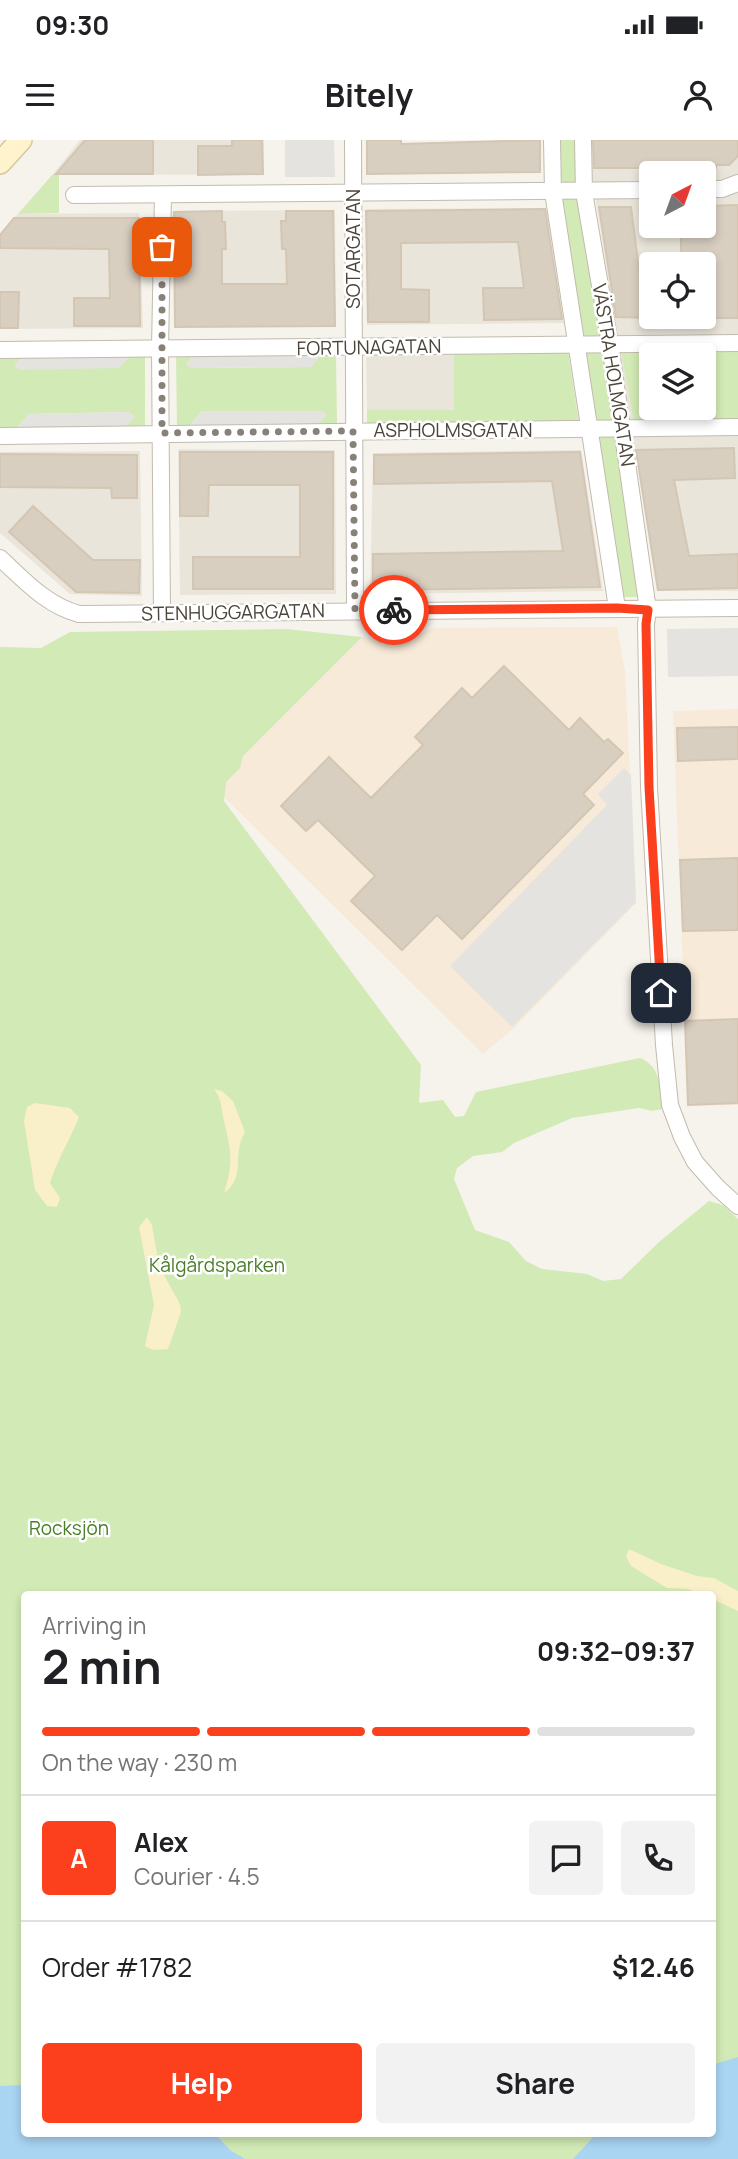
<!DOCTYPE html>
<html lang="en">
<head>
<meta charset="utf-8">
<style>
	:root { --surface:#fff; --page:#f2f2f2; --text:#202124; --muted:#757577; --line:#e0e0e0; --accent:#fc3f1d }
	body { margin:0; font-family:Manrope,sans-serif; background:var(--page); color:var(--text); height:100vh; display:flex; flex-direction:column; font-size:26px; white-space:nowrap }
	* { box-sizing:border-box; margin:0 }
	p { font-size:23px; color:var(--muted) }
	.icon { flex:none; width:38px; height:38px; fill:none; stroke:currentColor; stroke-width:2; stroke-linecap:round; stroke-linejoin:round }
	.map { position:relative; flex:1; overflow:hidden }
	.drawer { position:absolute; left:21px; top:1451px; width:695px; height:546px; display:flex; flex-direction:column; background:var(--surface); border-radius:7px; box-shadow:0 4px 10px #0003 }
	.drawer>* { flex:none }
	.needle { width:46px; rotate:41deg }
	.buttons { position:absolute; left:639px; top:21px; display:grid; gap:14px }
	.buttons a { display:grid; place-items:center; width:77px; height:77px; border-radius:7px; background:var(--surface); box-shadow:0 4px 10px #0003; font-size:35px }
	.pin { position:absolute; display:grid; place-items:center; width:60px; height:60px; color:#fff; margin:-30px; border-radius:14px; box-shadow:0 4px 10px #0006 }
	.courier { position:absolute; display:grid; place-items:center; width:70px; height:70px; margin:-35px; border:5px solid #fc3f1d; border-radius:50%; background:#fff; color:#222; box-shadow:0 2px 9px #0007 }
	.head em { font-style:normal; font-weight:700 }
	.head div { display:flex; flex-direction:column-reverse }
	.head { display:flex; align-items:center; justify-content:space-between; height:119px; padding:0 21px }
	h1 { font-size:46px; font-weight:700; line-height:52px }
	.bar { display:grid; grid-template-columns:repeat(4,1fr); gap:10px 7px; align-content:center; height:84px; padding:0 21px }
	.bar i { height:9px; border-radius:5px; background:var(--line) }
	.bar .current { background:var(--accent) }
	.bar p { grid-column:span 4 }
	.line { display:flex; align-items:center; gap:18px; padding:0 21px; border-top:2px solid var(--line) }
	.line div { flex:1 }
	.round { display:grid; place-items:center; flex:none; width:74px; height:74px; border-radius:7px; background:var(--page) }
	.action { display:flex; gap:14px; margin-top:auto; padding:14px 21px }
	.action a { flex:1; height:80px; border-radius:7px; background:var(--accent); color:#fff; font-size:28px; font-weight:700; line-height:80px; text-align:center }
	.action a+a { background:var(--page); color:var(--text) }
	.status { display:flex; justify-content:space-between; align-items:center; height:49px; padding:0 35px; background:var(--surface); direction:ltr }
	.status svg { height:19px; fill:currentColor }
	header { display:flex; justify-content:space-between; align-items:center; height:91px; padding:0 21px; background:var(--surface); font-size:32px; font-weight:700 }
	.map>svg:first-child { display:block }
</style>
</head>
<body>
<div class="status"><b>09:30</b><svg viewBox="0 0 49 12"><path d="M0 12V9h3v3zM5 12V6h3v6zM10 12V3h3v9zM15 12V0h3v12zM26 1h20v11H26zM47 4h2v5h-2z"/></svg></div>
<header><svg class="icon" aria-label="menu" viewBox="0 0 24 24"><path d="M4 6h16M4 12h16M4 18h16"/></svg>Bitely<svg class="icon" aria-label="person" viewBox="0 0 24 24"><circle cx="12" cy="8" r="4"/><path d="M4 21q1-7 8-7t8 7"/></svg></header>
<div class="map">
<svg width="738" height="2019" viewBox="0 0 738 2019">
	<rect width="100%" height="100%" fill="#f6f3ec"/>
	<g fill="#eae5da" fill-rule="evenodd">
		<polygon points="80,0 264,0 264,35 53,34"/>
		<path d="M591,0H738V451H657L591,29ZM651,33H704V86H651ZM651,124H704V177H651ZM651,215H704V268H651Z"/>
		<polygon points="546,68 564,183 367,185 366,69"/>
		<polygon points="335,70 336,185 174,187 173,71"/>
		<polygon points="139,73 143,188 0,189 0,94 18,74"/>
		<polygon points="454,212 454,270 367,270 366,213"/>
		<polygon points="178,309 335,310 336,454 180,455"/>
		<polygon points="581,310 603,451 370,454 373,313"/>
		<polygon points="140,311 142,456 70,454 0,393 0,312"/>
	</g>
	<g fill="#f7ead8">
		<polygon points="617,487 625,531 636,763 513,889 483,914 213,646 362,497 407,499 433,488"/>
		<polygon points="738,569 738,965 688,966 673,571"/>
	</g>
	<g fill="#d2eab5" fill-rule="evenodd">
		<polygon points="559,0 577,0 642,457 623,457 560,48"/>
		<polygon points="53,34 59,34 59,73 18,74"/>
		<path d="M734,209L738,211V281L634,282L621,210ZM651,215H704V268H651Z"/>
		<polygon points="568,211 579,283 372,285 367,283 367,270 454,270 454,212"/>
		<polygon points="323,213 336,214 337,284 317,286 323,271 202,271 188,287 177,287 176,215 195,214 186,224 192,228 310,227"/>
		<polygon points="0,216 145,216 145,285 126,287 129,272 29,274 17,287 0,288"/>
		<path d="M286,489L362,497L243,616L240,628L226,642L224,661L421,925L419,963L443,960L455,977L464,976L476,952L640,918C662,927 659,948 663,969L652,971L639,968L572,978L514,1003L502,1012L473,1016L457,1028L454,1039L475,1090L509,1102L526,1121L542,1129L587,1134L603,1141L621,1139L659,1102L709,1061L723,1065L738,1079V2019H0V507L41,508L70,492ZM24,1454H712V1993H24Z"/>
	</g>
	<g fill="#f9efc9">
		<path d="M214,949L222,951L233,961L245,992C231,1016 247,1037 224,1053C234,1021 231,1012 224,981C221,968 222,960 214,949Z"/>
		<path d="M35,963L70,968L79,977C70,1000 57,1020 50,1043L60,1058L57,1067L47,1066L35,1050L24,981L27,967Z"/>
		<polygon points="147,1077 152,1085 159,1126 180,1164 181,1172 168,1209 153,1210 145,1206 154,1165 139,1087"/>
		<polygon points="629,1409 661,1424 697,1436 714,1438 738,1451 738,1471 712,1459 712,1454 701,1454 687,1449 667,1448 631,1426 626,1416"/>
	</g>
	<g fill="#e5e3e0">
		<polygon points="285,0 334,0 335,37 285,37"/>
		<polygon points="323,213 311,227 191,228 186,224 195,214"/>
		<polygon points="132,215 119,228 20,230 14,226 22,216"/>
		<polygon points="202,271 323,271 327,275 317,286 188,287"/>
		<polygon points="129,272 135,276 126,287 17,287 29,274"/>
		<polygon points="738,488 738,536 668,537 667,489"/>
		<polygon points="624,628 631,635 636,762 512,887 450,826 607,665 598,654"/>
	</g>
	<g fill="#a9d4f2">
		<polygon points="738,1917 738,2019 573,2019 597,1993 712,1993 712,1925"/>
		<polygon points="24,1945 24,1993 214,1993 230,2010 245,2019 0,2019 0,1946"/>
	</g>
	<g fill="#d8cfc1" stroke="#d3c7b4" stroke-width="2">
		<polygon points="85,0 153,0 153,34 56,34"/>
		<polygon points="232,0 262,0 263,34 198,35 198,6 232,6"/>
		<polygon points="367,0 401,0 401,4 540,0 540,32 367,34"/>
		<polygon points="593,0 738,0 738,16 729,25 716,25 716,28 594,28"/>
		<polygon points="738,65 738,178 704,178 704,118 681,118 681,86 704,86 704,66"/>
		<polygon points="599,67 631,67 641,145 651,145 651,178 616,177"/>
		<polygon points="545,69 562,179 484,180 483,148 524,148 518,102 401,103 401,149 429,150 429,182 368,182 366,71"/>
		<polygon points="222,71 222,82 225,82 226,109 222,109 222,144 287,144 286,109 282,109 281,81 286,81 286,71 333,71 335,186 175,187 174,72"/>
		<polygon points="14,78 139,78 140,186 74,186 74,158 110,158 109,109 0,108 0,95"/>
		<polygon points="0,152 19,152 18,188 0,188"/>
		<polygon points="734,308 735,338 674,340 689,416 738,414 738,448 658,450 636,310"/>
		<polygon points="180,312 333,312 333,449 193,449 193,417 300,417 300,345 209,345 208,376 180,376"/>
		<polygon points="580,312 600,447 373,450 373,414 563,411 552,341 374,344 374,315"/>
		<polygon points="0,314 137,315 137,358 112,358 111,348 0,347"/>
		<polygon points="33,366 93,420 140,420 139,453 76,452 9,392"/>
		<polygon points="504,526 569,590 580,578 604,602 608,599 623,613 583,654 594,665 462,799 437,775 402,810 351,761 375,736 318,680 306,691 281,666 329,617 371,658 423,605 415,597 462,548 472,558"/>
		<polygon points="738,587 738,619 678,621 677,588"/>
		<polygon points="738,718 738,790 683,791 680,720"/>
		<polygon points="738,879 738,963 688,965 685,881"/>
	</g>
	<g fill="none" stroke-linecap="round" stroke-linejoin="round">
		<g stroke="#c2bbae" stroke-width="18">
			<g id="minor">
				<polyline points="353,0 355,471"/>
				<polyline points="552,0 553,52 617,468"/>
				<polyline points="583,0 584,52 610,204 648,470 646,484 649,647 664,905 670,965 682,997 695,1022 718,1048 738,1066"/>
				<polyline points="704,49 722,49 738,43"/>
				<polyline points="74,55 651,50"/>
				<polyline points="0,210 738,203"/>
				<polyline points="0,296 738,287"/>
				<path d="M0,418C24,440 46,465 79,474L738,468"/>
				<polyline points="162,473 160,208 163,55"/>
			</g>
		</g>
		<g stroke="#d6c79b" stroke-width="24">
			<polyline id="secondary" points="0,23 21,0"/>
		</g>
		<use href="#minor" stroke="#fff" stroke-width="16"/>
		<use href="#secondary" stroke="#fff3cd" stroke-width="21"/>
	</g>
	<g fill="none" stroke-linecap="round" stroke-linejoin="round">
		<polyline stroke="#878178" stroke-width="7" stroke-dasharray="0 12.6" points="162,107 162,293 353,291 355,471 394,470"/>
		<polyline stroke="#fc3f1d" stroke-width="9" points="394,470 617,468 648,470 646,484 649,647 661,853"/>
	</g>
	<g text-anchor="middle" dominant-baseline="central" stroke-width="5" stroke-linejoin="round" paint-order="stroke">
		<g font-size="19" fill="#4b4439" stroke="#fff">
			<text transform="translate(353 109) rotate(-90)">SOTARGATAN</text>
			<text transform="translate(369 207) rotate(-1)">FORTUNAGATAN</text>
			<text transform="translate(614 235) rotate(81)">VÄSTRA HOLMGATAN</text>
			<text x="453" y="290">ASPHOLMSGATAN</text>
			<text transform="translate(233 472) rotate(-1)">STENHUGGARGATAN</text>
		</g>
		<g font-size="19" fill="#4a7f2a" stroke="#fff">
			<text x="217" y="1125">Kålgårdsparken</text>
			<text x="69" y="1388">Rocksjön</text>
		</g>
	</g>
</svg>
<div class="buttons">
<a><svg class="needle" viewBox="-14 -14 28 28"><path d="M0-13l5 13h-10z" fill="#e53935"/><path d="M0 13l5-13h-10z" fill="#757577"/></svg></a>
<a><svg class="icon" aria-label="locate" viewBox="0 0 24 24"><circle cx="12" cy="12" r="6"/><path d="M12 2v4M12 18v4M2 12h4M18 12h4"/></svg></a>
<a><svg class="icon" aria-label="layers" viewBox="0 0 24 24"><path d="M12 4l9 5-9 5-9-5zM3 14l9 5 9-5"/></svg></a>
</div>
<div class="pin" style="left:162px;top:107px;background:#ea580c"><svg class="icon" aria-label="bag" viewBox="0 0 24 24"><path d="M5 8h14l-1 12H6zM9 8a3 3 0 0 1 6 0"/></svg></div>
<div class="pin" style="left:661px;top:853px;background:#1f2937"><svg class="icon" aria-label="home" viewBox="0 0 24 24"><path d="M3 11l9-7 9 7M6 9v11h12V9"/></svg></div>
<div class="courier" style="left:394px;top:470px"><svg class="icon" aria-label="bike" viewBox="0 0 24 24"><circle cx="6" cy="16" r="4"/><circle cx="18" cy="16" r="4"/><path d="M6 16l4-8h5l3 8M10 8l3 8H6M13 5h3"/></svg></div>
<section class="drawer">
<div class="head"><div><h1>2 min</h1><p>Arriving in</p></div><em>09:32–09:37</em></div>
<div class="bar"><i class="current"></i><i class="current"></i><i class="current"></i><i></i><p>On the way · 230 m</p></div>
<div class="line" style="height:126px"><b class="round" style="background:var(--accent);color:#fff">A</b><div><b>Alex</b><p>Courier · 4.5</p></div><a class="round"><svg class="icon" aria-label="chat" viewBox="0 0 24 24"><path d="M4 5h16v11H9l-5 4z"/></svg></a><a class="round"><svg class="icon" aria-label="phone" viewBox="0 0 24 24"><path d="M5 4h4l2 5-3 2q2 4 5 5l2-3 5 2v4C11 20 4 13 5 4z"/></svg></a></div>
<div class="line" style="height:91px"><div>Order #1782</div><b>$12.46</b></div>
<div class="action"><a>Help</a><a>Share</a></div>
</section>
</div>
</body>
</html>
